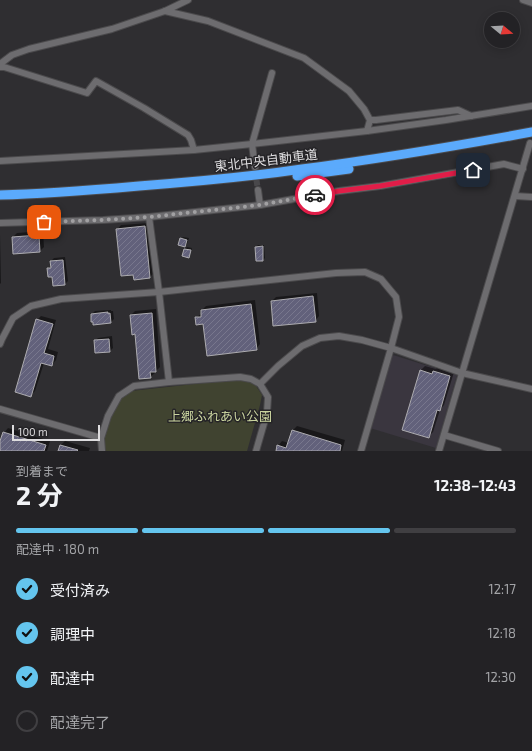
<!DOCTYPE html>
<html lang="ja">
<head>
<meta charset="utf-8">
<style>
	:root { --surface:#232225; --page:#2f2f32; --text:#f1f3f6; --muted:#a3a4a7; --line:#403f42; --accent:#64c5ee }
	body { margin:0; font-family:"Exo 2","Noto Sans JP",sans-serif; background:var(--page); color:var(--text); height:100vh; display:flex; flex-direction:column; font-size:15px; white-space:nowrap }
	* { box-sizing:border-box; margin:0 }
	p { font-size:13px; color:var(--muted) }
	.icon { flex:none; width:22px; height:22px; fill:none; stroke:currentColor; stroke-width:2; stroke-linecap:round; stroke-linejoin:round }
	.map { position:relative; height:451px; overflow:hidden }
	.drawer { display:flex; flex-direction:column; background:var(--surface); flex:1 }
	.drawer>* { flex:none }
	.needle { width:26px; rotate:108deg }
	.tools { position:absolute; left:484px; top:12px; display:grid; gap:8px }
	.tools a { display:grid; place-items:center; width:36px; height:36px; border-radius:50%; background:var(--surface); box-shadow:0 2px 10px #0003,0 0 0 1px var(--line); font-size:20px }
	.scale { position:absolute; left:12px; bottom:10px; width:88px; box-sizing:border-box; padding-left:4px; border:2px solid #dedddf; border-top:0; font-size:11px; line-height:14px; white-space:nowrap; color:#dedddf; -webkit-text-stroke:3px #252427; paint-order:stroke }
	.pin { position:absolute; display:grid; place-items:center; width:34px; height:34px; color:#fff; margin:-17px; border-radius:8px; box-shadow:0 2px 6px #0006 }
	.courier { position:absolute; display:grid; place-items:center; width:40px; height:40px; margin:-20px; border:3px solid #e11d48; border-radius:50%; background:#fff; color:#222; box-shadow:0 1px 5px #0007 }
	.summary em { font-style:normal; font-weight:700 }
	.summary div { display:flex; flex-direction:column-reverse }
	.summary { display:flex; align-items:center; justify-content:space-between; height:68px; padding:0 16px }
	h1 { font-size:26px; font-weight:700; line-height:30px }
	.bar { display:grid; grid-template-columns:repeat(4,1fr); gap:6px 4px; align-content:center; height:48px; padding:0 16px }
	.bar i { height:5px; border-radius:3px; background:var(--line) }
	.bar .active { background:var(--accent) }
	.bar p { grid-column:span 4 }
	ol { padding:0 16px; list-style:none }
	li { display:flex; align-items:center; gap:12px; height:44px }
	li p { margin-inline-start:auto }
	li .icon { padding:4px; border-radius:50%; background:var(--accent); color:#111; stroke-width:4 }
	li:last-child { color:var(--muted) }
	li i { width:22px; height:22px; border:2px solid var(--line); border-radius:50% }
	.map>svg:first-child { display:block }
</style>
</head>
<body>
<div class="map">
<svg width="532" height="451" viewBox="0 0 532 451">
	<defs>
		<pattern id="building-hatch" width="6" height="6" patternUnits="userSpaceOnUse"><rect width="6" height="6" fill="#62617b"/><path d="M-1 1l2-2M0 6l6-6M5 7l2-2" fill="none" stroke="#78778d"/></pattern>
	</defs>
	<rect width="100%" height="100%" fill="#2f2e31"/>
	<polygon fill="#3a363f" points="393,355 457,375 436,448 370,428 391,357"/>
	<path fill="#404330" d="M240,379L248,381L256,386L262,395L260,405L247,451H100C99,435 106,409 116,396L131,391Z"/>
	<g fill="#0007">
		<polygon points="149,223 154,273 150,277 117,230 121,225"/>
		<polygon points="43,231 44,247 40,251 13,237 17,233"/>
		<polygon points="0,234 1,283 0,284"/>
		<polygon points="183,237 189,238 187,244 185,246 181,239"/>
		<polygon points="258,245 264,245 265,258 263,260 256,247"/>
		<polygon points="187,247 192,248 190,255 188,257 183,255 185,249"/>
		<polygon points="65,257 68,281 65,284 53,276 48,269 52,265 51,261 54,258"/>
		<polygon points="317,293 319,316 315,321 272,301 276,297"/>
		<polygon points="255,300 260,344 256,349 204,323 196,318 202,313 202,310 206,306"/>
		<polygon points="156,309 160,367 156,371 154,371 155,373 150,377 131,315 135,311"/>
		<polygon points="111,310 111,311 113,311 114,319 111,322 92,314 95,311"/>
		<polygon points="41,316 56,320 48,349 58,352 56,360 52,365 44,363 35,391 31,395 37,320"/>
		<polygon points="112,336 113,348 110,351 95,341 98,338"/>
		<polygon points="425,366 436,369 438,367 454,372 444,405 440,410 433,432 428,437 421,370"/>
		<polygon points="297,426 345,440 342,451 277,451 278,446 282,441 289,443 292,431"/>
		<polygon points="8,428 50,441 47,451 0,451 0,445 4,433"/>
		<polygon points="65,441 90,448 89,451 59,451 61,445"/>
	</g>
	<g fill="url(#building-hatch)" stroke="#adacb0">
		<polygon points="145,226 150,278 134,280 133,275 121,276 116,229"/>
		<polygon points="39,235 40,252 13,254 12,237"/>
		<polygon points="180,238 187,240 185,247 178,245"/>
		<polygon points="263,246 263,261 256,261 255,247"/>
		<polygon points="184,249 191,250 189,258 182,256"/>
		<polygon points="63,260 65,285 53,286 52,277 48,277 47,268 51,268 50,261"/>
		<polygon points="313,296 316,322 273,326 271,301"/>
		<polygon points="251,304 257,350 207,356 203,324 196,325 195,317 201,317 201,310"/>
		<polygon points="108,312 108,314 110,313 111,323 93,325 93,322 91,322 91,314"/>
		<polygon points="152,313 156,372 150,372 151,378 139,379 135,334 132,335 130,315"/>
		<polygon points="36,319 53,324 44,353 54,356 52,366 41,363 31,397 15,392"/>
		<polygon points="109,339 110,352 95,353 94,340"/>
		<polygon points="420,370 432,374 433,371 450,376 440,411 437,410 429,438 402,430"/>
		<polygon points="292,430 341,445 340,451 276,451 277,445 286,448"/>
		<polygon points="3,432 46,445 44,451 0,451 0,441"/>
		<polygon points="60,445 78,450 77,451 58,451"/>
	</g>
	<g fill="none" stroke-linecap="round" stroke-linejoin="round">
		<polyline stroke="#49484b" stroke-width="6" stroke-dasharray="6 3" stroke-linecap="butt" points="255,171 258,190"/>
		<g stroke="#4b4a4c" stroke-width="8">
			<g id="minor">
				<polyline points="523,0 532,3"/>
				<polyline points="165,11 208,21 304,58 349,91 364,109 370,120 367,131"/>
				<polyline points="0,64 12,55 29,49 112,29 165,11 188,0"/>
				<polyline points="0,67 4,67 87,93 96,81 144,108 188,135 191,140 194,150"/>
				<polyline points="370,120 376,120 458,110 471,116"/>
				<polyline points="0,161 194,150 252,144 367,131 446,120 532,106"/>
				<polyline points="255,167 252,144 272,73"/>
				<polyline points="258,190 260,205"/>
				<polyline points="515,196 532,197"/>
				<polyline points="149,217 159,292 169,382"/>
				<polyline points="0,223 103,220 149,217 260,205 339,191 380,186 504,164 523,169"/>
				<polyline points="0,344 2,339 13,318 31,306 61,299 159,292 336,273 365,272 381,279 396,297 399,317 391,348 361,451"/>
				<polyline points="260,384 278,366 302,346 320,338 339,336 362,340 391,348 462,373 532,389"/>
				<polyline points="0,409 101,438"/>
				<polyline points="444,435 498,451"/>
				<polyline points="102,451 101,438 108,416 119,396 134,386 169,382 240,377 251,379 260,384 268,397 267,413 256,451"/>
				<polyline points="439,451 530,143"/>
			</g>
		</g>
		<g stroke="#4b4a4c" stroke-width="11">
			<g id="highway">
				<polyline points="297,176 349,169"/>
				<path d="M0,195C46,194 93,190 139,186C193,182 248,177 302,169C379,159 456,146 532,132"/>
			</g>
		</g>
		<use href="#minor" stroke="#6d6c6f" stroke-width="6"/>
		<use href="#highway" stroke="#5baafc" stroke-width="9"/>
	</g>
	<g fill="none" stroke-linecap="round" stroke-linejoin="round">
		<polyline stroke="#a1a0a2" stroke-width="4" stroke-dasharray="0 7.2" points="44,222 103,220 149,217 260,205 315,195"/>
		<polyline stroke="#e11d48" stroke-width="5" points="315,195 339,191 380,186 473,170"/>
	</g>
	<g text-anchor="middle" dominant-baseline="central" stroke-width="3" stroke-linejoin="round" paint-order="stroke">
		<g font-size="13" fill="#dedddf" stroke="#252427">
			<text transform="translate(266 160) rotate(-7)">東北中央自動車道</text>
		</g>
		<g font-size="13" fill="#cad49f" stroke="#252427">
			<text x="220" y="416">上郷ふれあい公園</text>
		</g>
	</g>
</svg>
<div class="tools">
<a><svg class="needle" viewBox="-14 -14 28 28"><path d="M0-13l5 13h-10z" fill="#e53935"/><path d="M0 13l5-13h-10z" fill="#a3a4a7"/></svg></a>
</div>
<div class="scale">100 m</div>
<div class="pin" style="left:44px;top:222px;background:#ea580c"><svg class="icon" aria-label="bag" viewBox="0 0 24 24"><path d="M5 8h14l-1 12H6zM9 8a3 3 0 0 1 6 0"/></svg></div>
<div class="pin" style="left:473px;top:170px;background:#1f2937"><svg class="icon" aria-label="home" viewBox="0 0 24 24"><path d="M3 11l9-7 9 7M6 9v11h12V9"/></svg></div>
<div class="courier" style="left:315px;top:195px"><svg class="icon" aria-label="car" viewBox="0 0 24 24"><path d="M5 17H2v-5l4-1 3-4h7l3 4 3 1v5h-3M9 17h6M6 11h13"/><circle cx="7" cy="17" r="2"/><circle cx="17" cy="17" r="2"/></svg></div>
</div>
<section class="drawer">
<div class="summary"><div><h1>2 分</h1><p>到着まで</p></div><em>12:38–12:43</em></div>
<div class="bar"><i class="active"></i><i class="active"></i><i class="active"></i><i></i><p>配達中 · 180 m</p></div>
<ol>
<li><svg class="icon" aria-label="check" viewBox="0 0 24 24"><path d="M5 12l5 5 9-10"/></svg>受付済み<p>12:17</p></li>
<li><svg class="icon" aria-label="check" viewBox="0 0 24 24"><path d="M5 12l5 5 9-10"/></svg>調理中<p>12:18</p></li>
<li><svg class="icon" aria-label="check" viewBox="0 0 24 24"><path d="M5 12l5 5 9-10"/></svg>配達中<p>12:30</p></li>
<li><i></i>配達完了</li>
</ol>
</section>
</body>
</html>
